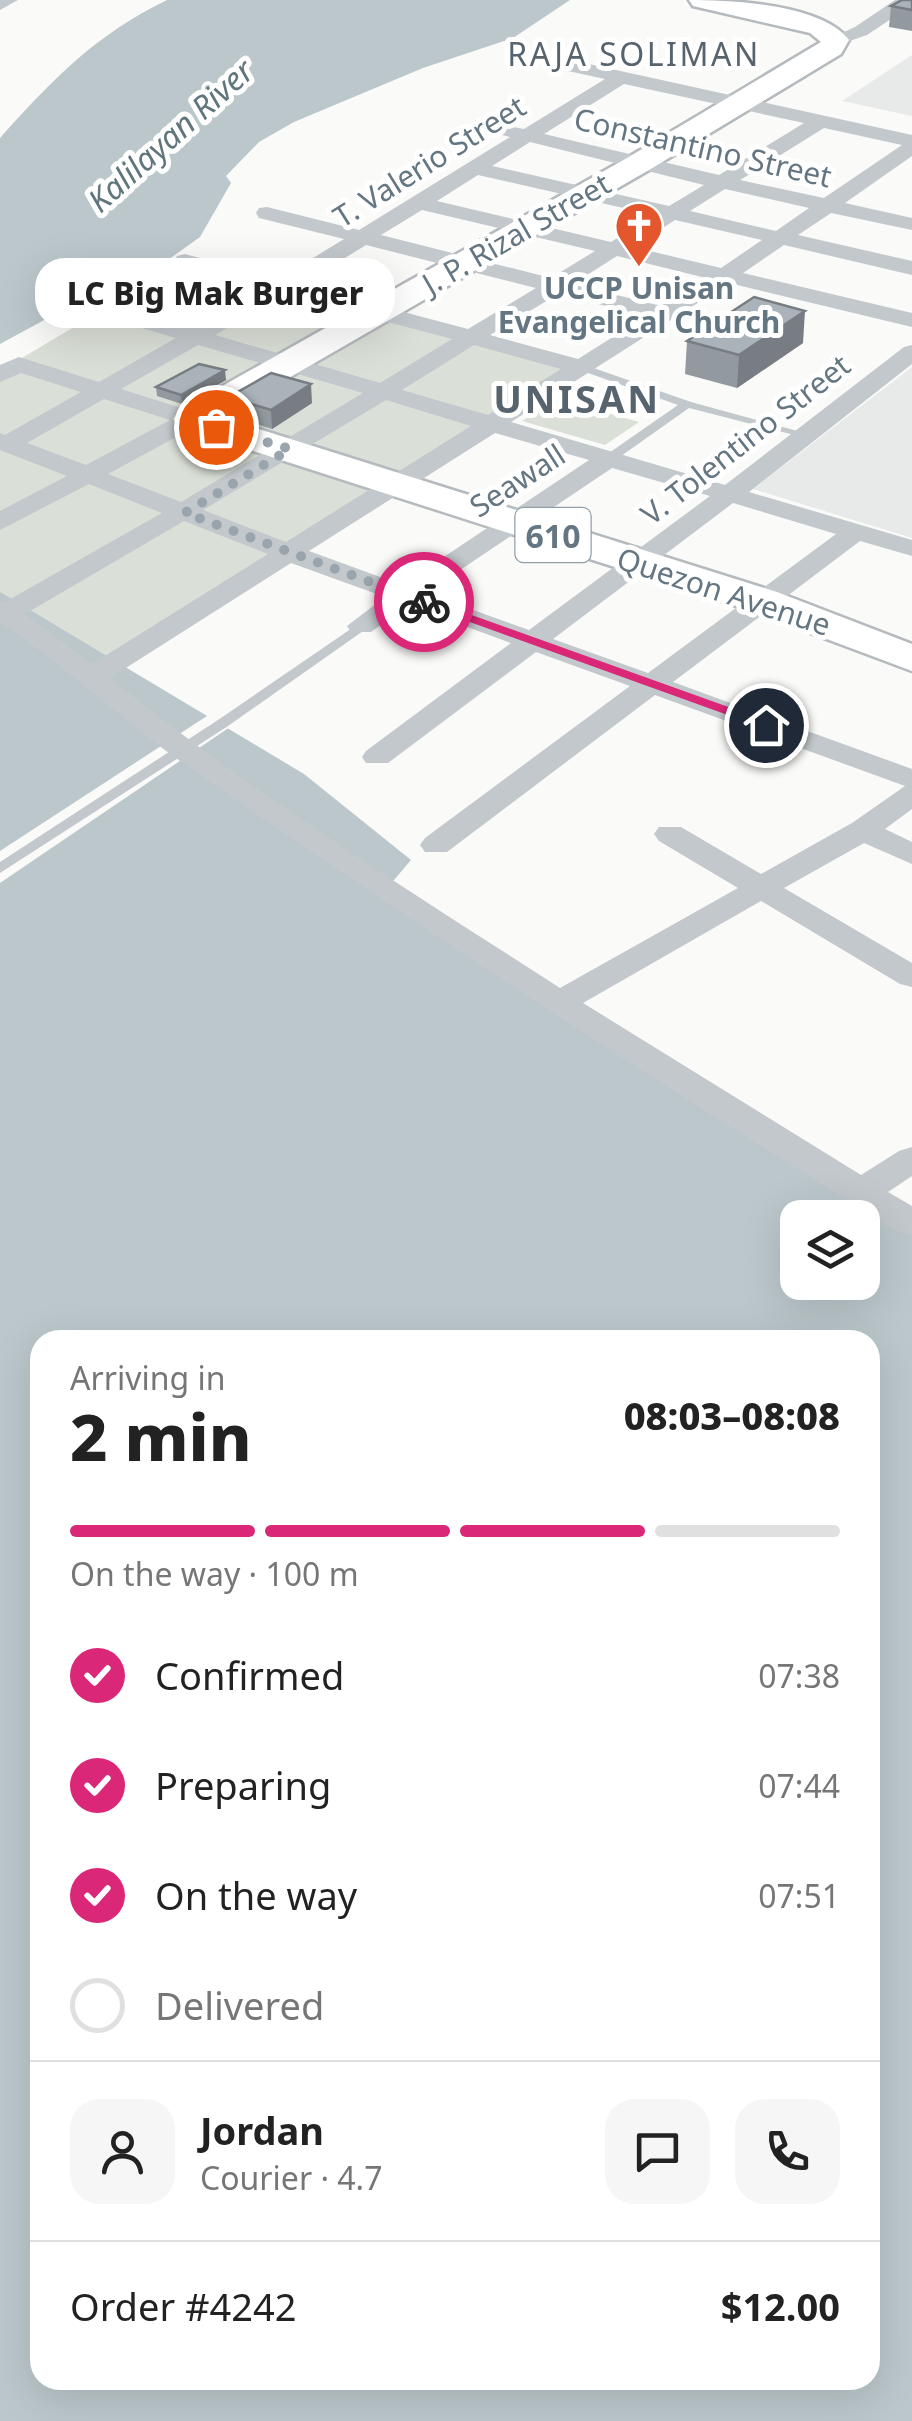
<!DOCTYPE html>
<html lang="en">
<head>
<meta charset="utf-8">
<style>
	:root { --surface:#fff; --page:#f6f6f6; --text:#222; --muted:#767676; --line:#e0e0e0; --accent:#db2777 }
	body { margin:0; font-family:"Noto Sans",sans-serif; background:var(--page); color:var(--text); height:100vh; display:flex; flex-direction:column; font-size:38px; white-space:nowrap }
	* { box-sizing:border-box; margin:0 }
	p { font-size:32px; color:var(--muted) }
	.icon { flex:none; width:55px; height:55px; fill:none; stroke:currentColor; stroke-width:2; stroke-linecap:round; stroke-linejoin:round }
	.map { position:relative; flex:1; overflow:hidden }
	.panel { position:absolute; left:30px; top:1330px; width:850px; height:1060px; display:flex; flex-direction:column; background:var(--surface); border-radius:30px; box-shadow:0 10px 40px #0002 }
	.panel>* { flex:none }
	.controls { position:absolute; left:780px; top:1200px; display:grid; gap:20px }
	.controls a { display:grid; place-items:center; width:100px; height:100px; border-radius:20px; background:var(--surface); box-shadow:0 10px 40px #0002; font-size:50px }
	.pin { position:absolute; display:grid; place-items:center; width:85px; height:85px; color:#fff; margin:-42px; border:5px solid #fff; border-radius:50%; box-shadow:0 2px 10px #0007 }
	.courier { position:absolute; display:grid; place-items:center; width:100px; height:100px; margin:-50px; border:8px solid #db2777; border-radius:50%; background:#fff; color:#222; box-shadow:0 2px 12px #0007 }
	.bubble { position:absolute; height:70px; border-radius:30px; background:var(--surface); box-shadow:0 10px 40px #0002; font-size:32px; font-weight:800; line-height:70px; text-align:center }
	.head em { font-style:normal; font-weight:800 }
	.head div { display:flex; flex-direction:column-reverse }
	.head { display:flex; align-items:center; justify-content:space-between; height:170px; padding:0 40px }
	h1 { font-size:65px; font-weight:800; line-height:75px }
	.bar { display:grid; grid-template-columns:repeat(4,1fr); gap:15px 10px; align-content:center; height:120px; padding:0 40px }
	.bar i { height:12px; border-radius:8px; background:var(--line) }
	.bar .selected { background:var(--accent) }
	.bar p { grid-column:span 4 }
	.line { display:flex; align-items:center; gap:25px; padding:0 40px; border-top:2px solid var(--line) }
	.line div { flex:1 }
	.round { display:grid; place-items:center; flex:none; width:105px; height:105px; border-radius:30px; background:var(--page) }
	ol { padding:0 40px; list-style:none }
	li { display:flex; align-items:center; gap:30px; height:110px }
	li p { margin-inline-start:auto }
	li .icon { padding:10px; border-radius:50%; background:var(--accent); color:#fff; stroke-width:4 }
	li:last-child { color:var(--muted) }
	li i { width:55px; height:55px; border:5px solid var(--line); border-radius:50% }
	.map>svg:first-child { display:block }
</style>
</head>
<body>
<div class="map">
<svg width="912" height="2421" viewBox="0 0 912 2421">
	<rect width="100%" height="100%" fill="#fafaf8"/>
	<g fill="#e8e9e9">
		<polygon points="912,55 912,116 842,101"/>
		<polygon points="912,367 912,538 753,489"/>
	</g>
	<g fill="#dadfd7">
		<polygon points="185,261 578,366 92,677 0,610 0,371"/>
		<polygon points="557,399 639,422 605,445 522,421"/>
	</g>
	<g fill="#bbc7cb" fill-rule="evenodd">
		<path d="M167,0H570L513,38L423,68L294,122L259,142L226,176L231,183L200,237L165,262L153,261L0,344V138C53,79 95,35 167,0Z"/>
		<path d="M0,592L304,774L411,860L388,887L912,1235V2421H0ZM798,1218H862V1282H798ZM40,1340H870V2380H40Z"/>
	</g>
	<polygon fill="#fafaf8" points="210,714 230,727 0,883 0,851"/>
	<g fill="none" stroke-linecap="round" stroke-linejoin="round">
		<g stroke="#b5babe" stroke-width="5">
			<path id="primary" d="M689,0C731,0 822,4 849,40L841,54L649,170L221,417L777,592L912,644V671L749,610L178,427L173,419L178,411L627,158L821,42L810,33L693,6Z"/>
		</g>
		<g fill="#c3c8cc" fill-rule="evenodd">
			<polygon points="574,364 582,364 691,402 812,435 806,438 689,408 614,461 606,461 606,455 678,405 574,368"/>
			<polygon points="361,622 368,626 366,629 228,726 0,873 0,862 218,720"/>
		</g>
		<g fill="#c3c8cc" fill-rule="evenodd">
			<polygon points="0,0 18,0 0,10"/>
			<polygon points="895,0 912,0 912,5 867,35 835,46 826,40 855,27"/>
			<path d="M575,61L912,135V156L845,203L912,218V230L831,213L798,235L912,261V275L784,245L743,273L912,313V327L729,283L511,422L725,485L904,347L912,345V364L749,492L912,540V556L860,541L673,682L912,769V809L885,829L912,842V864L864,843L784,888L912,963V987L900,984L761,901L583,1003L861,1175L899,1151L912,1147V1176L888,1192L912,1206V1235L899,1232C655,1082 415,926 180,761C118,717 63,665 0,622V601L5,602L162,513L89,484L0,530V511L67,476L0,450V433L5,435L81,392L21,373L0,382V365L19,357L99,382L176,338L132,325L128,320L132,315L140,313L193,328L263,289L177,266L174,261L177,256L185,254L279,279L344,239L259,218L256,213L259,208L267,207L359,230L510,137L475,128V120L524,129L605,79L568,71V63ZM624,84L804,123L719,175L544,134ZM824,128L902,145L824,198L740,180ZM530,142L704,185L669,206L492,166ZM478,175L654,215L611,242L437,201ZM725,189L809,208L776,231L690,211ZM422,210L595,251L551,278L381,235ZM675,220L762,240L721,268L633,247ZM366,245L536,288L468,329L301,285ZM617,256L706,278L661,306L573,284ZM558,294L646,316L578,359L490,335ZM285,295L452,339L380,383L215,335ZM198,345L363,393L181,502L108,474L200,424L203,419L200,414L121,389ZM474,345L561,369L488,415L402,390ZM104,399L170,420L86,465L27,443ZM386,400L471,426L286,542L203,510ZM495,433L589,460L402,585L309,551ZM612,468L710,496L529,630L426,593ZM733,503L836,534L648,673L553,639ZM184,521L268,554L92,664L25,614ZM291,563L385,597L347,626L351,632H371L408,605L511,643L366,751L362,757L366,763H388L536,652L630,686L425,838L420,845L425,852H447L655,695L905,786L852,823L761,874L681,827H659L654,834L659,841L738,888L560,988C408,890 251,793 110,678Z"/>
		</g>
		<use href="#primary" fill="#fff" fill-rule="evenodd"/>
	</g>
	<g fill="#929a9f">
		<polygon points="912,0 912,31 889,27 891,6"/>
		<polygon points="687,341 803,343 737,388 685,374"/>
		<polygon points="226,380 182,404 157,396 156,387"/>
		<polygon points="229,397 312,403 272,429 230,416"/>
	</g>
	<g fill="#777d82">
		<polygon points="805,311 803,343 737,388 739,355"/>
		<polygon points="225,370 226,380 182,404 181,395"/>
		<polygon points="311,384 312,403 272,429 271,410"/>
	</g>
	<g fill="#aab3b9" stroke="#777d82" stroke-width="2.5">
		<polygon points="902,0 912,0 912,10 891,6"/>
		<polygon points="754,297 805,311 739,355 687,341"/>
		<polygon points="199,364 225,370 181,395 156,387"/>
		<polygon points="271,373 311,384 271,410 229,397"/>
	</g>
	<polygon fill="#db2777" points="424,598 770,722 772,725 761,727 420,604"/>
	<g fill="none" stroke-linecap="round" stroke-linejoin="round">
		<polyline stroke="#99a4ac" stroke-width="10" stroke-dasharray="0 18" points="216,427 290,449 185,513 424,602"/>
	</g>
	<defs>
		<g id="church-pin" transform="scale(2.5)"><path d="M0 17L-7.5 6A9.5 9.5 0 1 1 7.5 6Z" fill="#e4572e" stroke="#fff"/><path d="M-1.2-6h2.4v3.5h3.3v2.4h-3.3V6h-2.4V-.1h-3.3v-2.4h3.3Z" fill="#fff"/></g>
	</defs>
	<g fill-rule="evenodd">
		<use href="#church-pin" x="639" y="226"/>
	</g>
	<g text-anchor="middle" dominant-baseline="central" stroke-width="10" stroke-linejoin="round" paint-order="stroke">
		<g font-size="30" fill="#657683" stroke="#fff">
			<text transform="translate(703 147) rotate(13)">Constantino Street</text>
			<text transform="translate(429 161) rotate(-32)">T. Valerio Street</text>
			<text transform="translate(516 233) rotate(-30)">J. P. Rizal Street</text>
			<text transform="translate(745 439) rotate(-38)">V. Tolentino Street</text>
			<text transform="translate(517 480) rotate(-33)">Seawall</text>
			<text transform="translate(724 591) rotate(18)">Quezon Avenue</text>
		</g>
		<g font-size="30" font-weight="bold" fill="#657683" stroke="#fff">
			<text x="639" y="287">UCCP Unisan<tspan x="639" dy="34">Evangelical Church</tspan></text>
		</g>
		<g font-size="32" letter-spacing="2.5" fill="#57646e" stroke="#fff">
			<text x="634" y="53">RAJA SOLIMAN</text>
		</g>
		<g font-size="32" font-style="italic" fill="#60757c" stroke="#fff">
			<text transform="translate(170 135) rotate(-42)">Kalilayan River</text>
		</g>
		<rect fill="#fff" stroke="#939fa8" stroke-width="2.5" x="515.5" y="508" width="75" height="54" rx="8"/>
		<g font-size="32" font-weight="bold" fill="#657683">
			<text x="553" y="535">610</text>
		</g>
		<g font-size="38" font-weight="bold" letter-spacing="2.5" fill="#57646e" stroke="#fff">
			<text x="577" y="398">UNISAN</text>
		</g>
	</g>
</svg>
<div class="controls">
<a><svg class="icon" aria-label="layers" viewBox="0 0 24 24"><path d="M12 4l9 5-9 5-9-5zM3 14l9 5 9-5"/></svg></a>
</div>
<div class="pin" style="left:216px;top:427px;background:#ea580c"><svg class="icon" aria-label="bag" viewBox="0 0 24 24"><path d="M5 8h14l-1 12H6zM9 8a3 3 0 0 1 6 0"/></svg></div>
<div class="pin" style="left:766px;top:725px;background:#1f2937"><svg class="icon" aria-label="home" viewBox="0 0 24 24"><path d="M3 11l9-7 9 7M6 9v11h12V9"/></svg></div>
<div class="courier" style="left:424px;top:602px"><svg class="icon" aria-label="bike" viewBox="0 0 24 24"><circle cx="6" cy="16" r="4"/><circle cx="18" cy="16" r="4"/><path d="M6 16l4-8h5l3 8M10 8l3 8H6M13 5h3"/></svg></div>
<div class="bubble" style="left:35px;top:258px;width:360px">LC Big Mak Burger</div>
<section class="panel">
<div class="head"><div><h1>2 min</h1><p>Arriving in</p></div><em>08:03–08:08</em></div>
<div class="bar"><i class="selected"></i><i class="selected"></i><i class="selected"></i><i></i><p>On the way · 100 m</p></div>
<ol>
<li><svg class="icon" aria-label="check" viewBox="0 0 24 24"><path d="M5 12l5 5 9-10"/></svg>Confirmed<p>07:38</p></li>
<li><svg class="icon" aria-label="check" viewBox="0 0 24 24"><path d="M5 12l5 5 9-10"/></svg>Preparing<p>07:44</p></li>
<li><svg class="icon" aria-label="check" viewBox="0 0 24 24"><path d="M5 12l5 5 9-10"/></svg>On the way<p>07:51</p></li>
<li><i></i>Delivered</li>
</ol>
<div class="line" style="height:180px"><a class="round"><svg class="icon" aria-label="person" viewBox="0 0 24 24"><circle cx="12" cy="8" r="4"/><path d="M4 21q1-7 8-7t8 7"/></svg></a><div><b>Jordan</b><p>Courier · 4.7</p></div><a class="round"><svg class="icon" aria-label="chat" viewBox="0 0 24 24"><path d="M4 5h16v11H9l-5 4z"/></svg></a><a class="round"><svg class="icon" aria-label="phone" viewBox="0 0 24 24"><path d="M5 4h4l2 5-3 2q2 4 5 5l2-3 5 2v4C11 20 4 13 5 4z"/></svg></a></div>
<div class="line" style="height:130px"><div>Order #4242</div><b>$12.00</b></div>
</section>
</div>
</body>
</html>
